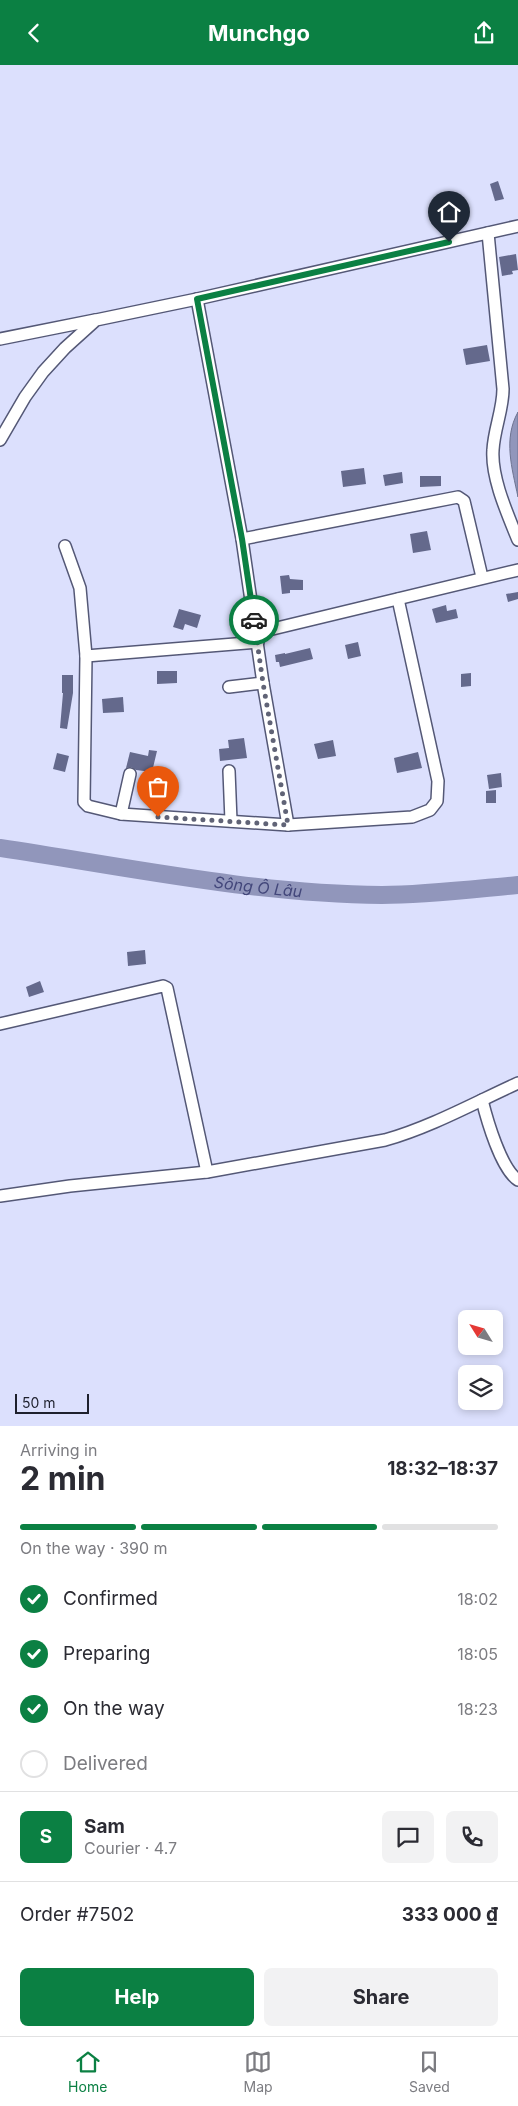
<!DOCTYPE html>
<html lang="en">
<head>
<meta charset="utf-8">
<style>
	:root { --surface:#fff; --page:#f2f2f3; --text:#2b2b33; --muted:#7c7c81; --line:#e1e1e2; --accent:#0b8043 }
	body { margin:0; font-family:Inter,sans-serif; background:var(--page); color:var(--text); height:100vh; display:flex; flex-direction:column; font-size:19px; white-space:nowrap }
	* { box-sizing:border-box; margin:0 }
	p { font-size:16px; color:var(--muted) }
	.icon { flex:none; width:28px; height:28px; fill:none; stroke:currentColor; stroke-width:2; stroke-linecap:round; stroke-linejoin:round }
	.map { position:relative; height:1361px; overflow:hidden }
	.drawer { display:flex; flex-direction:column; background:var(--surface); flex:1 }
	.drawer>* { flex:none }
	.needle { width:32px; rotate:307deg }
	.controls { position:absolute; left:458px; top:1245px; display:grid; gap:10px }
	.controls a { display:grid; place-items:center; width:45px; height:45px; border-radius:8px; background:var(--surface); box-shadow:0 2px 8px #0003; font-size:25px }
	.scale { position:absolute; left:15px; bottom:12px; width:74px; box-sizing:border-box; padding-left:5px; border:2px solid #1e202d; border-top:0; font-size:14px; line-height:18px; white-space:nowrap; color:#1e202d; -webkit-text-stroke:4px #dce0fd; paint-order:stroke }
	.pin { position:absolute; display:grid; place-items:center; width:42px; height:42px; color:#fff; margin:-51px -21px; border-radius:50% 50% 50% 0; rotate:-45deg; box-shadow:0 0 5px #0007 }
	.pin .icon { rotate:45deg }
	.courier { position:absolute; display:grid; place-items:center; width:50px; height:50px; margin:-25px; border:4px solid #0b8043; border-radius:50%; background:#fff; color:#222; box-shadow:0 1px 6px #0007 }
	.summary em { font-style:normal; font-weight:700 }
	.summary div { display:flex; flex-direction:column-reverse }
	.summary { display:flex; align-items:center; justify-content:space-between; height:85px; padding:0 20px }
	h1 { font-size:32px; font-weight:700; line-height:38px }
	.bar { display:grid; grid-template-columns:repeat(4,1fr); gap:8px 5px; align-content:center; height:60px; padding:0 20px }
	.bar i { height:6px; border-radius:4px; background:var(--line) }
	.bar .current { background:var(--accent) }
	.bar p { grid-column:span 4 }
	.line { display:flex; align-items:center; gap:12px; padding:0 20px; border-top:1px solid var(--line) }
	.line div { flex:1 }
	.round { display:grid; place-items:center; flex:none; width:52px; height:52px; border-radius:8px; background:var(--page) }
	ol { padding:0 20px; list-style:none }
	li { display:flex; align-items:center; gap:15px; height:55px }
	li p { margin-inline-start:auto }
	li .icon { padding:5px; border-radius:50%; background:var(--accent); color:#fff; stroke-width:4 }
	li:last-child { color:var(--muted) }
	li i { width:28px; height:28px; border:2px solid var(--line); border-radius:50% }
	.action { display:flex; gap:10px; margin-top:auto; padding:10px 20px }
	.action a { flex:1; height:58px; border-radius:8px; background:var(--accent); color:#fff; font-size:20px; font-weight:700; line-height:58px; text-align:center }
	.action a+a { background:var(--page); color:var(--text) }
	header { display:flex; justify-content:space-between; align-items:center; height:65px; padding:0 20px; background:var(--accent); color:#fff; font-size:22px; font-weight:700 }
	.tabs { display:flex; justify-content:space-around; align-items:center; height:70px; border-top:1px solid var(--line); background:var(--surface); font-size:14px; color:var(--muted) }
	.tabs a { display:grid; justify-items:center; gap:2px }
	.tabs .current { color:var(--accent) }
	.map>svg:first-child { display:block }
</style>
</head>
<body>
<header><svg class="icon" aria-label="back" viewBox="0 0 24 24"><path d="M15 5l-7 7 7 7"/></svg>Munchgo<svg class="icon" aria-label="share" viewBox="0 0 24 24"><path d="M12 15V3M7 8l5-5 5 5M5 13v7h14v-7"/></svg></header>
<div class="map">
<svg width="518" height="1361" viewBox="0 0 518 1361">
	<rect width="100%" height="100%" fill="#dce0fd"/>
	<path fill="#9196bb" stroke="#6e7390" d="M518,347V432C512,403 503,374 518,347Z"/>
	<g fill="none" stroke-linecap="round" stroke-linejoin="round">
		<path stroke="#9196bb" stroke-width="18" id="s1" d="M0,783C127,802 254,829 382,830C425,830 474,824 518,820"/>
	</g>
	<g fill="#64698c">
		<polygon points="498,116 504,134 495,136 490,119"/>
		<polygon points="516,189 518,205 512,206 513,209 502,211 499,192"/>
		<polygon points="487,280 490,296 466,300 463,284"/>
		<polygon points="364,403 366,419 343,422 341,406"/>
		<polygon points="402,407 403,418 385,421 383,410"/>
		<polygon points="420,411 441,411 441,421 420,422"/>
		<polygon points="427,466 431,485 413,488 410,469"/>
		<polygon points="289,510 290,514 303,515 303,525 290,525 290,528 282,529 280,511"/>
		<polygon points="518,527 518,534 508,537 506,529"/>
		<polygon points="446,540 447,546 456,544 458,553 436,558 432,544"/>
		<polygon points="179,544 201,550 197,563 185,559 183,565 173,562"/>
		<polygon points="358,577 361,591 348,594 345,580"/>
		<polygon points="310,583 313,594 280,602 279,597 276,597 275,590 285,588 285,589"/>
		<polygon points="157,606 177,606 177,618 157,619"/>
		<polygon points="471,608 471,621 461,622 461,609"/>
		<polygon points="62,610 73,610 73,628 67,664 60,663 63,628 62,628"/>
		<polygon points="123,632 124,647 103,648 102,634"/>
		<polygon points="244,673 247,693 220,696 219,684 229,683 228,675"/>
		<polygon points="333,675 336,691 318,694 314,679"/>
		<polygon points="149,685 157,686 152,707 136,705 131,702 126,703 130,687 148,691"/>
		<polygon points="418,687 422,703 397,708 394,693"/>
		<polygon points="57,688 69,691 65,707 53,704"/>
		<polygon points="501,708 502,722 489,724 487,710"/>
		<polygon points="496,725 496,738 486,738 486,726"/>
		<polygon points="145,885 146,899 128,901 127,887"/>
		<polygon points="40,916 44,927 29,932 26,922"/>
	</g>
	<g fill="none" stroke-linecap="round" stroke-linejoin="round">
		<g stroke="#545876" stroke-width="14">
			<g id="minor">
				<path d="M488,168L503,324C503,345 494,364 493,385C491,413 508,450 518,475"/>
				<polyline points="197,234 242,474 263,618 288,760"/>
				<polyline points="0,274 95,255"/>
				<polyline points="0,375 25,332 43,307 65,283 96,255 197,234 518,161"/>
				<polyline points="242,474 458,432 464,436 482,512"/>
				<polyline points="65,481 80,523 86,591 84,737 88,741 121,749 288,760 412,752 430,745 437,736 438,716 398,534"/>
				<polyline points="256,568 518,505"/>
				<polyline points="86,591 258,577"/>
				<polyline points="229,622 263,618"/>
				<polyline points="229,706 231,756"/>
				<polyline points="121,749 130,709"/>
				<polyline points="0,959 163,921 167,923 207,1107"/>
				<path d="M482,1035C487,1055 501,1104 518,1115"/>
				<path d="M0,1131L70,1121L207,1107L385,1075C431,1062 474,1038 518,1018"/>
			</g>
		</g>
		<use href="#minor" stroke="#fff" stroke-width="11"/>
	</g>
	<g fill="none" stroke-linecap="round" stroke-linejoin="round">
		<polyline stroke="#606376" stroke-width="5" stroke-dasharray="0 9" points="158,752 288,760 263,618 254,555"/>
		<polyline stroke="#0b8043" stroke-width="6" points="254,555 242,474 197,234 449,177"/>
	</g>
	<g text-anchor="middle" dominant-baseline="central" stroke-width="5" stroke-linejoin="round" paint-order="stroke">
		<g font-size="16" font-style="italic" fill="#43477b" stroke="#dce0fd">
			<text stroke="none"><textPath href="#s1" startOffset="261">Sông Ô Lâu</textPath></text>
		</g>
	</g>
</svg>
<div class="controls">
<a><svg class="needle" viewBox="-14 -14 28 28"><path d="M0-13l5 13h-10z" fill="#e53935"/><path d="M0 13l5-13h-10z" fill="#7c7c81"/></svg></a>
<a><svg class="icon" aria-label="layers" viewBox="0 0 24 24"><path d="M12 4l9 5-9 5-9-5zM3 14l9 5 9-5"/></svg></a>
</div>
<div class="scale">50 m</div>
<div class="pin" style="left:158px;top:752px;background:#ea580c"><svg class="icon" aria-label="bag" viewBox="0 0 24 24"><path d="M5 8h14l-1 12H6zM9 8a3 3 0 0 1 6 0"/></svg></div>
<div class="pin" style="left:449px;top:177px;background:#1f2937"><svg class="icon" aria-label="home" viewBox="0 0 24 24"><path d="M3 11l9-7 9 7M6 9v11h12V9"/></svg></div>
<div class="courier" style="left:254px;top:555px"><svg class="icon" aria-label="car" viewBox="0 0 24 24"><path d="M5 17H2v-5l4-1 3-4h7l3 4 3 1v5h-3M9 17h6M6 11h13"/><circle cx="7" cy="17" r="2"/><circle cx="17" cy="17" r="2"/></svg></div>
</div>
<section class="drawer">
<div class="summary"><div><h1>2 min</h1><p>Arriving in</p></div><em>18:32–18:37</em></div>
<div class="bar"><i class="current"></i><i class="current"></i><i class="current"></i><i></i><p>On the way · 390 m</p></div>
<ol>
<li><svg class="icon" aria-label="check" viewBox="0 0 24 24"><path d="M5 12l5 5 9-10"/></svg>Confirmed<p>18:02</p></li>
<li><svg class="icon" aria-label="check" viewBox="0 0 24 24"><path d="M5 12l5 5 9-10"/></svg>Preparing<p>18:05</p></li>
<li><svg class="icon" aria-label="check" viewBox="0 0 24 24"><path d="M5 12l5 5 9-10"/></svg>On the way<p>18:23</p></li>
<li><i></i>Delivered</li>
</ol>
<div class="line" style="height:90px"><b class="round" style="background:var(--accent);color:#fff">S</b><div><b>Sam</b><p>Courier · 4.7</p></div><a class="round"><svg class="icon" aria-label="chat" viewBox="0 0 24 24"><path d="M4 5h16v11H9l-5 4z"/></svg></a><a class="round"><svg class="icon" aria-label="phone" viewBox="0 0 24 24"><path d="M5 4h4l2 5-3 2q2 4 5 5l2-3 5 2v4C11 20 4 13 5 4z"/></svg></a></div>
<div class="line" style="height:65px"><div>Order #7502</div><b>333 000 ₫</b></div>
<div class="action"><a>Help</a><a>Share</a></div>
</section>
<nav class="tabs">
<a class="current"><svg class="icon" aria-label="home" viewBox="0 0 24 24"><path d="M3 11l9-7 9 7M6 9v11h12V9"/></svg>Home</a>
<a><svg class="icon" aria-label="map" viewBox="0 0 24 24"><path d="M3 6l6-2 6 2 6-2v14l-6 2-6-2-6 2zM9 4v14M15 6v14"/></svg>Map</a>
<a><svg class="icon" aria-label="saved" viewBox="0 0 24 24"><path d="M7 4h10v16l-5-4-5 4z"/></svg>Saved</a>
</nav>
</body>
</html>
